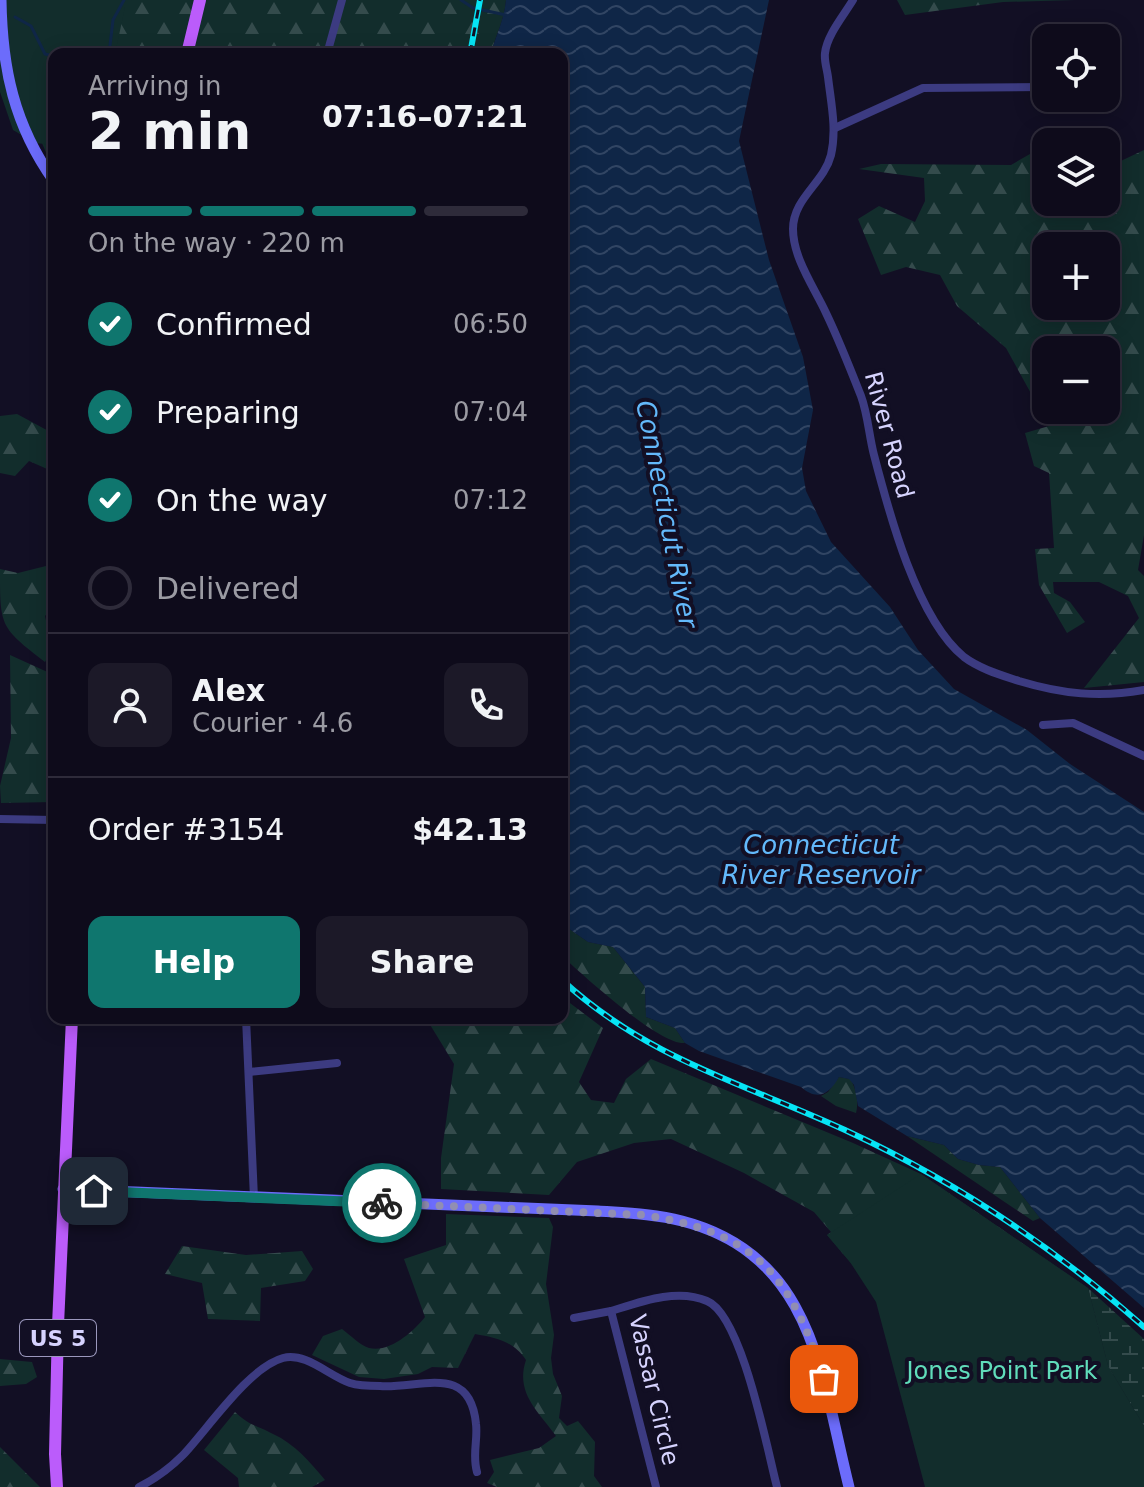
<!DOCTYPE html>
<html lang="en">
<head>
<meta charset="utf-8">
<style>
	:root { --surface:#0e0b1b; --page:#1c1928; --text:#f1f3f6; --muted:#9b9ba3; --line:#2e2b3a; --accent:#0f766e }
	body { margin:0; font-family:"DejaVu Sans",sans-serif; background:var(--page); color:var(--text); height:100vh; display:flex; flex-direction:column; font-size:30px; white-space:nowrap }
	* { box-sizing:border-box; margin:0 }
	p { font-size:26px; color:var(--muted) }
	.icon { flex:none; width:44px; height:44px; fill:none; stroke:currentColor; stroke-width:2; stroke-linecap:round; stroke-linejoin:round }
	.map { position:relative; flex:1; overflow:hidden }
	.drawer { position:absolute; left:48px; top:48px; width:520px; height:976px; display:flex; flex-direction:column; background:var(--surface); border-radius:16px; box-shadow:0 4px 20px #0003,0 0 0 2px var(--line) }
	.drawer>* { flex:none }
	.buttons { position:absolute; left:1032px; top:24px; display:grid; gap:16px }
	.buttons a { display:grid; place-items:center; width:88px; height:88px; border-radius:16px; background:var(--surface); box-shadow:0 4px 20px #0003,0 0 0 2px var(--line); font-size:40px }
	.pin { position:absolute; display:grid; place-items:center; width:68px; height:68px; color:#fff; margin:-34px; border-radius:16px; box-shadow:0 4px 12px #0006 }
	.courier { position:absolute; display:grid; place-items:center; width:80px; height:80px; margin:-40px; border:6px solid #0f766e; border-radius:50%; background:#fff; color:#222; box-shadow:0 2px 10px #0007 }
	.overview em { font-style:normal; font-weight:700 }
	.overview div { display:flex; flex-direction:column-reverse }
	.overview { display:flex; align-items:center; justify-content:space-between; height:136px; padding:0 40px }
	h1 { font-size:52px; font-weight:700; line-height:60px }
	.bar { display:grid; grid-template-columns:repeat(4,1fr); gap:12px 8px; align-content:center; height:96px; padding:0 40px }
	.bar i { height:10px; border-radius:6px; background:var(--line) }
	.bar .on { background:var(--accent) }
	.bar p { grid-column:span 4 }
	.line { display:flex; align-items:center; gap:20px; padding:0 40px; border-top:2px solid var(--line) }
	.line div { flex:1 }
	.round { display:grid; place-items:center; flex:none; width:84px; height:84px; border-radius:16px; background:var(--page) }
	ol { padding:0 40px; list-style:none }
	li { display:flex; align-items:center; gap:24px; height:88px }
	li p { margin-inline-start:auto }
	li .icon { padding:8px; border-radius:50%; background:var(--accent); color:#fff; stroke-width:4 }
	li:last-child { color:var(--muted) }
	li i { width:44px; height:44px; border:4px solid var(--line); border-radius:50% }
	.button { display:flex; gap:16px; margin-top:auto; padding:16px 40px }
	.button a { flex:1; height:92px; border-radius:16px; background:var(--accent); color:#fff; font-size:32px; font-weight:700; line-height:92px; text-align:center }
	.button a+a { background:var(--page); color:var(--text) }
	.map>svg:first-child { display:block }
</style>
</head>
<body>
<div class="map">
<svg width="1144" height="1487" viewBox="0 0 1144 1487">
	<defs>
		<pattern id="forest-firs" width="22" height="20" patternUnits="userSpaceOnUse" patternTransform="scale(2)"><rect width="22" height="20" fill="#122d2c"/><path d="M5 1l3.5 6h-7zM16 11l3.5 6h-7z" fill="#344b4c"/></pattern>
		<pattern id="wetland-marsh" width="20" height="14" patternUnits="userSpaceOnUse" patternTransform="scale(2)"><rect width="20" height="14" fill="#122d2c"/><path d="M1 5h8M5 5V1M11 12h8M15 12V8" fill="none" stroke="#344b4c"/></pattern>
		<pattern id="water-waves" width="16" height="10" patternUnits="userSpaceOnUse" patternTransform="scale(2)"><rect width="16" height="10" fill="#0f2647"/><path d="M0 5q4-4 8 0t8 0" fill="none" stroke="#314563"/></pattern>
	</defs>
	<rect width="100%" height="100%" fill="#120f24"/>
	<g fill="url(#forest-firs)" fill-rule="evenodd">
		<path d="M0,0H506C504,22 496,33 491,54H54V171L2,50Z"/>
		<polygon points="897,0 1075,0 1003,2 905,15"/>
		<path d="M1144,150V535L1138,570L1144,576V682L1084,688L1139,618L1128,596L1099,582H1053L1054,593L1070,602L1085,622L1067,633L1039,585L1035,549L1054,548L1049,473L1034,466L1025,433L1049,426L1006,348L957,306L940,275L906,267L881,275L858,219L879,206L915,222L925,201L924,178L859,169L881,164L1011,165L1030,154L1046,153V202H1106V168ZM1046,246H1106V306H1046ZM1046,350H1106V410H1046Z"/>
		<polygon points="17,414 54,434 54,472 29,461 15,476 0,473 0,416"/>
		<path d="M54,564V605L45,616L52,649L45,662C0,627 0,627 0,569L18,573Z"/>
		<polygon points="10,655 54,675 54,802 1,803 0,786 11,738"/>
		<path d="M562,924L588,942L613,947L645,987L646,1017L675,1028L685,1043C660,1046 583,975 562,956Z"/>
		<polygon points="562,997 603,1028 579,1082 591,1100 614,1103 626,1079 651,1059 853,1143 921,1174 1088,1288 1108,1366 1144,1426 1144,1487 1037,1470 850,1262 827,1235 831,1232 814,1212 744,1173 671,1139 634,1143 577,1162 549,1195 441,1189 441,1158 454,1064 426,1018 562,1018"/>
		<path d="M839,1077L850,1079C856,1087 859,1103 856,1113L836,1106L821,1096L828,1092Z"/>
		<polygon points="907,1136 944,1145 958,1159 979,1165 1000,1167 1040,1218 1033,1221"/>
		<path d="M446,1214L549,1218L553,1227L546,1284L554,1335L551,1358L553,1374L562,1396L559,1418L567,1426L578,1421L595,1442L594,1476L602,1487H497L487,1483L494,1472L490,1460L539,1448L556,1436C538,1411 515,1393 526,1360C513,1341 497,1338 475,1334L458,1368L432,1367L418,1374L384,1379L359,1377L312,1355L323,1336L342,1329C350,1335 361,1346 369,1348C390,1353 414,1331 425,1317L404,1259L446,1245Z"/>
		<polygon points="182,1246 246,1255 302,1251 313,1269 305,1281 261,1288 260,1321 208,1319 202,1283 165,1274"/>
		<polygon points="0,1359 32,1362 37,1377 26,1384 0,1386"/>
		<path d="M235,1412C251,1427 255,1424 273,1434C295,1444 310,1462 325,1480L312,1487H239L238,1478L204,1450Z"/>
		<polygon points="0,1447 40,1487 0,1487"/>
	</g>
	<polygon fill="url(#wetland-marsh)" points="1088,1288 1144,1339 1144,1426 1108,1366"/>
	<g fill="#122d2c">
		<polygon points="0,0 132,0 125,7 115,54 54,54 54,145 35,143 13,130 0,92"/>
		<polygon points="921,1174 1088,1288 1108,1366 1144,1426 1144,1487 925,1487 876,1302 850,1262 827,1235"/>
	</g>
	<path fill="url(#water-waves)" d="M506,0H769L739,141L769,260L803,357L813,410L802,468L806,491L831,542L890,607L918,650L954,689L1027,730L1070,764L1144,812V1308L1040,1218L1000,1167L979,1165L958,1159L944,1145L907,1136L858,1106L854,1085L849,1079L839,1077C829,1095 817,1101 801,1087L699,1051L685,1043L675,1028L646,1017L645,987L613,947L588,942L562,924V54H491C496,34 504,21 506,0Z"/>
	<g fill="none" stroke-linecap="round" stroke-linejoin="round">
		<g stroke="#0f2647" stroke-width="3">
			<polyline points="461,0 473,8 506,15"/>
			<polyline points="15,17 31,26 45,54 54,56"/>
			<polyline points="109,54 113,20 124,0"/>
		</g>
		<g stroke="#3c3b81" stroke-width="8">
			<path d="M853,0C844,15 827,35 825,53C824,61 827,69 828,77C831,103 837,129 831,155C824,183 793,198 793,229C793,258 814,287 826,313C839,340 850,368 861,396C868,415 869,436 874,455C889,513 917,619 964,657C980,669 1001,675 1019,681C1062,694 1100,698 1144,690"/>
			<polyline points="327,54 342,0"/>
			<polyline points="1106,80 1112,79"/>
			<polyline points="835,128 923,88 1046,87"/>
			<polyline points="1043,725 1073,723 1144,756"/>
			<polyline points="0,819 54,820"/>
			<polyline points="246,1018 254,1198"/>
			<polyline points="249,1072 337,1063"/>
			<polyline points="574,1318 611,1311"/>
			<path d="M139,1487C155,1479 170,1468 183,1455C207,1430 249,1367 283,1358C306,1352 329,1376 350,1383C359,1386 371,1386 380,1386C420,1389 470,1362 476,1424C478,1440 472,1455 477,1472"/>
			<path d="M656,1487L611,1311C640,1302 677,1288 707,1301C742,1315 767,1449 777,1487"/>
		</g>
		<g stroke="#6c6cfb" stroke-width="11">
			<path d="M1,0C2,68 14,125 54,181"/>
			<path d="M63,1189L598,1211C626,1213 655,1214 682,1221C814,1255 821,1376 849,1487"/>
		</g>
		<g stroke="#bb5cfb" stroke-width="12">
			<polyline points="187,54 200,0"/>
			<polyline points="57,1487 55,1454 58,1325 72,1018"/>
		</g>
		<g stroke="#06e5f6" stroke-width="6">
			<g id="rail">
				<polyline points="470,54 480,0"/>
				<path d="M562,980C648,1059 743,1083 845,1130C955,1181 1054,1247 1144,1327"/>
			</g>
		</g>
		<use href="#rail" stroke="#120f24" stroke-width="3" stroke-dasharray="9" stroke-linecap="butt"/>
	</g>
	<g fill="none" stroke-linecap="round" stroke-linejoin="round">
		<path stroke="#918eb2" stroke-width="8" stroke-dasharray="0 14.4" d="M382,1203L644,1215C755,1232 791,1275 824,1379"/>
		<polyline stroke="#0f766e" stroke-width="10" points="94,1191 382,1203"/>
	</g>
	<g text-anchor="middle" dominant-baseline="central" stroke-width="8" stroke-linejoin="round" paint-order="stroke">
		<rect fill="#120f24" stroke="#9b98bd" stroke-width="2" x="20" y="1320" width="76" height="36" rx="6"/>
		<g font-size="22" font-weight="bold" fill="#d6d3fe">
			<text x="58" y="1338">US 5</text>
		</g>
		<g font-size="24" fill="#d6d3fe" stroke="#120f24">
			<text transform="translate(889 435) rotate(75)">River Road</text>
			<text transform="translate(654 1390) rotate(77)">Vassar Circle</text>
		</g>
		<g font-size="24" fill="#60dcba" stroke="#120f24">
			<text x="1002" y="1371">Jones Point Park</text>
		</g>
		<g font-size="26" font-style="italic" fill="#63b9fb" stroke="#120f24">
			<text transform="translate(667 514) rotate(79)">Connecticut River</text>
			<text x="821" y="845">Connecticut<tspan x="821" dy="30">River Reservoir</tspan></text>
		</g>
	</g>
</svg>
<div class="buttons">
<a><svg class="icon" aria-label="locate" viewBox="0 0 24 24"><circle cx="12" cy="12" r="6"/><path d="M12 2v4M12 18v4M2 12h4M18 12h4"/></svg></a>
<a><svg class="icon" aria-label="layers" viewBox="0 0 24 24"><path d="M12 4l9 5-9 5-9-5zM3 14l9 5 9-5"/></svg></a>
<a>+</a>
<a>−</a>
</div>
<div class="pin" style="left:824px;top:1379px;background:#ea580c"><svg class="icon" aria-label="bag" viewBox="0 0 24 24"><path d="M5 8h14l-1 12H6zM9 8a3 3 0 0 1 6 0"/></svg></div>
<div class="pin" style="left:94px;top:1191px;background:#1f2937"><svg class="icon" aria-label="home" viewBox="0 0 24 24"><path d="M3 11l9-7 9 7M6 9v11h12V9"/></svg></div>
<div class="courier" style="left:382px;top:1203px"><svg class="icon" aria-label="bike" viewBox="0 0 24 24"><circle cx="6" cy="16" r="4"/><circle cx="18" cy="16" r="4"/><path d="M6 16l4-8h5l3 8M10 8l3 8H6M13 5h3"/></svg></div>
<section class="drawer">
<div class="overview"><div><h1>2 min</h1><p>Arriving in</p></div><em>07:16–07:21</em></div>
<div class="bar"><i class="on"></i><i class="on"></i><i class="on"></i><i></i><p>On the way · 220 m</p></div>
<ol>
<li><svg class="icon" aria-label="check" viewBox="0 0 24 24"><path d="M5 12l5 5 9-10"/></svg>Confirmed<p>06:50</p></li>
<li><svg class="icon" aria-label="check" viewBox="0 0 24 24"><path d="M5 12l5 5 9-10"/></svg>Preparing<p>07:04</p></li>
<li><svg class="icon" aria-label="check" viewBox="0 0 24 24"><path d="M5 12l5 5 9-10"/></svg>On the way<p>07:12</p></li>
<li><i></i>Delivered</li>
</ol>
<div class="line" style="height:144px"><a class="round"><svg class="icon" aria-label="person" viewBox="0 0 24 24"><circle cx="12" cy="8" r="4"/><path d="M4 21q1-7 8-7t8 7"/></svg></a><div><b>Alex</b><p>Courier · 4.6</p></div><a class="round"><svg class="icon" aria-label="phone" viewBox="0 0 24 24"><path d="M5 4h4l2 5-3 2q2 4 5 5l2-3 5 2v4C11 20 4 13 5 4z"/></svg></a></div>
<div class="line" style="height:104px"><div>Order #3154</div><b>$42.13</b></div>
<div class="button"><a>Help</a><a>Share</a></div>
</section>
</div>
</body>
</html>
